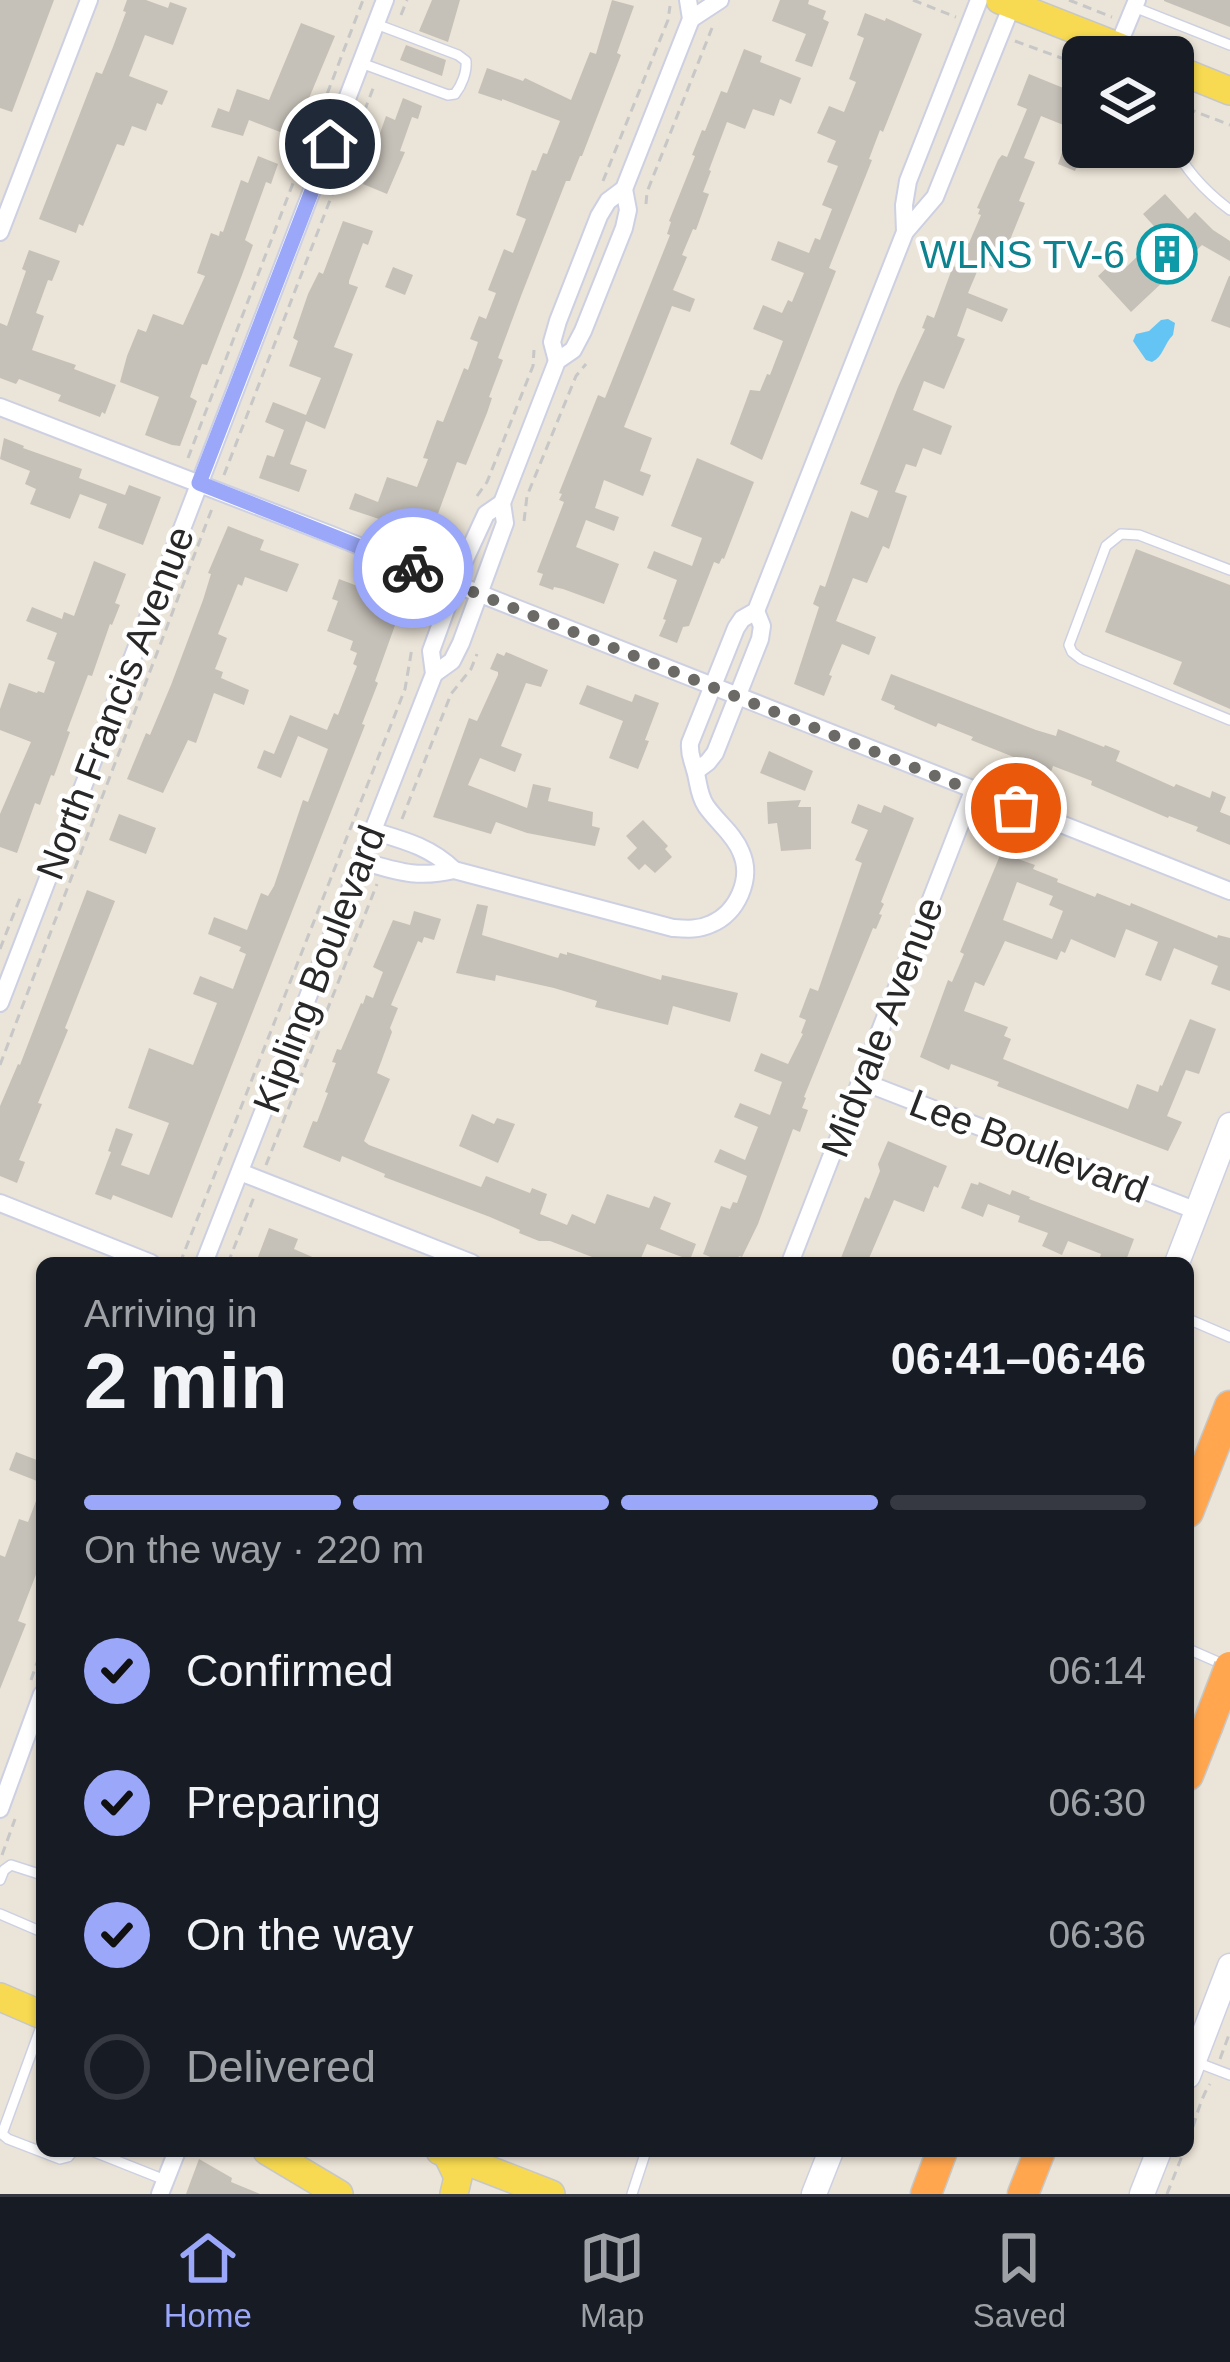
<!DOCTYPE html>
<html lang="en">
<head>
<meta charset="utf-8">
<style>
	:root { --surface:#171b24; --page:#20242c; --text:#f1f3f6; --muted:#9ea1a6; --line:#363941; --accent:#9ba8fa }
	body { margin:0; font-family:Arial,sans-serif; background:var(--page); color:var(--text); height:100vh; display:flex; flex-direction:column; font-size:45px; white-space:nowrap }
	* { box-sizing:border-box; margin:0 }
	p { font-size:39px; color:var(--muted) }
	.icon { flex:none; width:66px; height:66px; fill:none; stroke:currentColor; stroke-width:2; stroke-linecap:round; stroke-linejoin:round }
	.map { position:relative; flex:1; overflow:hidden }
	.sheet { position:absolute; left:36px; top:1257px; width:1158px; height:900px; display:flex; flex-direction:column; background:var(--surface); border-radius:18px; box-shadow:0 3px 9px #0004 }
	.sheet>* { flex:none }
	.tools { position:absolute; left:1062px; top:36px; display:grid; gap:24px }
	.tools a { display:grid; place-items:center; width:132px; height:132px; border-radius:18px; background:var(--surface); box-shadow:0 3px 9px #0004; font-size:60px }
	.pin { position:absolute; display:grid; place-items:center; width:102px; height:102px; color:#fff; margin:-51px; border:6px solid #fff; border-radius:50%; box-shadow:0 3px 12px #0007 }
	.courier { position:absolute; display:grid; place-items:center; width:120px; height:120px; margin:-60px; border:9px solid #9ba8fa; border-radius:50%; background:#fff; color:#222; box-shadow:0 3px 15px #0007 }
	.headline em { font-style:normal; font-weight:700 }
	.headline div { display:flex; flex-direction:column-reverse }
	.headline { display:flex; align-items:center; justify-content:space-between; height:204px; padding:0 48px }
	h1 { font-size:78px; font-weight:700; line-height:90px }
	.bar { display:grid; grid-template-columns:repeat(4,1fr); gap:18px 12px; align-content:center; height:144px; padding:0 48px }
	.bar i { height:15px; border-radius:9px; background:var(--line) }
	.bar .active { background:var(--accent) }
	.bar p { grid-column:span 4 }
	ol { padding:0 48px; list-style:none }
	li { display:flex; align-items:center; gap:36px; height:132px }
	li p { margin-inline-start:auto }
	li .icon { padding:12px; border-radius:50%; background:var(--accent); color:#111; stroke-width:4 }
	li:last-child { color:var(--muted) }
	li i { width:66px; height:66px; border:6px solid var(--line); border-radius:50% }
	.dock { display:flex; justify-content:space-around; align-items:center; height:168px; border-top:3px solid var(--line); background:var(--surface); font-size:33px; color:var(--muted) }
	.dock a { display:grid; justify-items:center; gap:6px }
	.dock .active { color:var(--accent) }
	.map>svg:first-child { display:block }
</style>
</head>
<body>
<div class="map">
<svg width="1230" height="2194" viewBox="0 0 1230 2194">
	<rect width="100%" height="100%" fill="#ebe4d8"/>
	<path fill="#64c5f4" d="M1168,319L1175,323L1173,335C1164,344 1163,357 1152,362L1146,360L1133,341L1136,334L1149,331L1161,320Z"/>
	<g fill="#c6c1b8" fill-rule="evenodd">
		<polygon points="0,0 54,0 12,112 0,108"/>
		<polygon points="127,0 146,0 168,8 170,2 187,8 173,45 145,35 129,76 168,91 162,105 157,103 146,131 132,126 124,146 117,144 83,226 79,224 76,233 39,219 96,72 102,74 113,47 126,12 123,11"/>
		<polygon points="432,0 460,0 448,42 419,31"/>
		<polygon points="612,0 634,6 617,53 621,55 582,156 580,156 570,181 566,181 521,296 498,358 503,360 489,397 492,398 487,413 466,465 457,462 429,538 419,534 418,536 402,530 403,527 349,509 355,493 378,502 387,477 417,487 428,459 423,458 437,420 443,422 464,368 468,370 478,342 470,339 479,316 486,319 496,293 488,290 504,249 513,253 526,219 516,215 532,170 536,171 543,153 547,154 560,121 502,99 502,101 478,93 487,68 523,81 525,78 571,100 590,52 596,54"/>
		<polygon points="780,0 809,0 808,4 826,11 823,19 829,22 812,67 795,61 806,34 772,21"/>
		<polygon points="1164,0 1230,0 1230,27 1164,1"/>
		<polygon points="865,13 885,21 886,18 922,34 883,132 880,130 869,159 872,160 829,268 836,271 762,460 730,444 750,390 760,391 767,374 770,375 783,341 753,329 763,305 782,313 788,300 792,302 804,273 771,260 778,241 809,253 815,238 820,240 832,209 822,205 838,166 827,162 836,141 817,133 829,106 844,112 856,82 849,79 864,38 857,35"/>
		<polygon points="301,23 335,36 294,134 289,133 288,135 249,120 243,136 211,127 218,108 229,112 237,89 269,100"/>
		<polygon points="406,45 446,60 442,76 400,60"/>
		<polygon points="744,49 762,56 760,62 801,78 791,104 780,99 774,116 753,109 745,129 727,122 709,170 711,171 703,192 709,194 696,230 693,229 682,255 687,257 673,290 695,299 690,312 672,306 624,427 652,438 640,471 651,475 643,496 604,480 595,508 619,517 614,531 586,520 576,547 619,564 604,604 563,589 554,587 553,590 539,585 543,574 537,572 564,502 559,500 562,494 559,493 598,395 605,398 670,235 667,234 671,222 669,221 695,156 692,155 702,130 705,131 721,91 727,93"/>
		<polygon points="1029,74 1083,96 1083,151 1075,171 1058,164 1071,128 1041,116 1024,158 1035,162 1019,201 1025,203 1005,252 1002,251 996,268 987,265 985,269 979,267 968,293 1008,309 1002,322 967,308 957,336 965,339 944,389 924,381 913,410 952,426 941,455 923,448 916,467 906,464 895,492 907,496 889,549 883,546 867,583 853,578 836,621 876,637 869,655 842,644 829,675 832,676 824,696 794,684 819,607 813,604 820,585 825,587 851,511 868,518 878,491 860,484 898,387 925,329 922,328 927,315 934,318 953,266 956,267 964,246 969,243 981,215 978,214 980,209 977,208 998,160 1002,155 1007,157 1027,109 1017,105"/>
		<polygon points="403,98 422,106 418,119 412,117 400,151 405,152 387,194 363,184 373,161 357,155 364,137 377,142 386,116 395,120"/>
		<polygon points="258,156 278,164 271,184 266,182 245,240 253,245 242,275 207,365 202,364 190,397 197,401 180,446 172,445 145,435 159,397 120,382 127,356 138,329 146,332 153,314 183,325 205,276 197,273 211,233 219,236 220,231 223,232 241,180 248,183"/>
		<polygon points="1165,194 1188,219 1195,212 1213,230 1230,241 1230,261 1202,245 1131,312 1098,276 1113,262 1122,271 1161,234 1143,214"/>
		<polygon points="343,221 373,231 368,245 363,243 349,281 349,284 358,287 334,347 353,354 325,429 306,421 290,464 307,470 299,492 259,478 267,455 274,457 284,430 265,422 273,402 306,415 321,378 289,366 298,341 293,338 308,294 319,272 323,274"/>
		<polygon points="29,250 60,261 52,281 48,280 36,313 44,316 32,350 76,365 74,369 116,385 105,414 102,412 100,417 58,401 61,395 19,379 16,384 0,378 0,323 7,326 26,271 22,269"/>
		<polygon points="393,267 413,275 405,295 385,287"/>
		<polygon points="1229,276 1230,276 1230,328 1211,321"/>
		<polygon points="4,438 24,446 23,448 82,469 79,478 125,495 129,485 161,497 143,545 98,528 107,504 80,494 70,519 30,504 36,489 25,484 30,471 0,459"/>
		<polygon points="697,458 754,482 724,559 722,558 719,564 714,562 689,626 683,627 677,643 659,636 666,620 663,619 677,580 647,568 654,551 692,566 702,538 671,526"/>
		<polygon points="228,526 264,540 260,550 299,564 287,592 245,577 242,586 238,584 218,634 227,638 215,669 223,672 221,678 249,690 244,705 214,693 196,743 188,740 163,793 127,779 146,733 150,735 171,685 203,600 211,574 208,573"/>
		<polygon points="1136,549 1230,585 1230,709 1173,684 1182,662 1105,632"/>
		<polygon points="94,561 126,574 115,603 120,605 112,625 110,624 92,676 88,675 67,731 70,732 54,776 51,775 40,805 35,803 17,853 0,847 0,814 31,742 0,730 0,709 9,683 37,693 38,691 44,693 55,662 47,659 57,633 26,621 32,607 62,619 64,612 74,616"/>
		<polygon points="339,579 403,603 375,681 378,683 362,724 365,725 172,1218 113,1195 111,1200 95,1194 111,1152 108,1151 116,1128 133,1134 121,1165 149,1175 169,1123 128,1108 149,1048 193,1065 217,1003 193,994 200,976 233,989 246,954 239,951 241,947 208,934 214,917 247,930 261,893 268,896 274,886 303,800 308,802 328,749 298,736 281,778 257,768 264,750 274,754 290,715 327,730 334,713 338,715 357,666 353,664 357,653 350,650 353,641 327,631 338,601 332,599"/>
		<polygon points="506,652 548,670 541,687 526,683 501,746 522,754 515,772 480,758 468,785 527,808 533,784 551,788 548,801 593,812 592,826 600,828 595,846 527,833 496,822 491,834 433,817 469,718 477,721 498,675 498,672 490,669 497,653 504,656"/>
		<polygon points="891,674 1036,730 1056,736 1058,729 1104,747 1105,745 1120,751 1116,761 1174,787 1176,784 1210,798 1212,791 1226,797 1220,812 1230,816 1230,845 1196,831 1198,827 1169,816 1168,818 1091,785 1092,781 1053,766 1051,772 971,740 973,737 938,723 936,727 894,709 895,706 881,700"/>
		<polygon points="587,685 632,702 635,694 659,703 645,740 649,741 638,769 609,758 623,721 579,704"/>
		<polygon points="769,751 813,771 805,791 760,773"/>
		<polygon points="801,800 798,807 811,807 811,849 781,851 777,823 768,824 767,802"/>
		<polygon points="858,804 881,813 884,805 914,818 881,902 884,904 879,914 882,915 876,929 873,928 804,1097 806,1098 802,1108 808,1110 800,1132 793,1129 758,1224 742,1257 739,1256 736,1263 725,1263 703,1254 721,1206 730,1209 733,1202 737,1203 747,1176 714,1162 720,1149 745,1160 758,1127 734,1117 740,1103 770,1115 782,1082 754,1071 761,1053 788,1064 803,1034 801,1033 806,1020 799,1017 810,988 818,991 862,863 855,860 868,830 851,823"/>
		<polygon points="119,814 156,828 146,854 109,840"/>
		<polygon points="643,820 668,846 665,849 672,857 655,873 645,864 639,870 627,858 637,848 626,836"/>
		<path d="M1001,853L1035,865L1033,869L1058,879L1057,882L1095,897L1097,893L1130,906L1131,903L1217,938L1218,935L1230,938V991L1211,984L1218,966L1174,948L1161,981L1145,975L1158,942L1126,929L1115,958L1071,939L1065,953L1061,951L1057,960L1005,941L984,986L975,982L964,1011L1008,1027L1004,1036L1011,1039L1003,1059L1128,1109L1137,1084L1158,1092L1160,1085L1162,1086L1190,1019L1216,1029L1199,1074L1186,1070L1167,1116L1182,1122L1168,1151L997,1086L999,1082L951,1064L949,1070L920,1057L948,980L952,982L964,954L960,952ZM1017,882L1053,896L1049,905L1063,911L1052,939L1003,920Z"/>
		<polygon points="87,890 115,901 65,1028 68,1030 38,1103 42,1104 19,1160 25,1162 17,1183 0,1176 0,1106 18,1064 20,1065"/>
		<polygon points="477,904 488,906 482,935 558,958 560,953 567,955 567,952 661,980 662,975 738,993 730,1022 673,1006 668,1025 595,1007 597,1001 554,988 496,975 495,981 456,973"/>
		<polygon points="414,911 441,919 434,940 424,937 422,943 418,941 391,1005 398,1008 390,1028 392,1032 377,1073 390,1079 364,1141 369,1145 481,1187 486,1176 530,1193 532,1188 547,1194 540,1214 567,1225 572,1214 595,1224 607,1194 649,1208 654,1196 671,1203 660,1229 696,1244 690,1260 647,1244 639,1263 608,1263 550,1241 539,1241 519,1233 520,1230 490,1217 384,1177 385,1174 342,1156 340,1162 303,1147 313,1121 317,1122 328,1093 325,1092 336,1063 332,1062 337,1049 341,1050 361,1003 363,1004 366,995 373,998 383,972 373,967 393,920 410,925"/>
		<polygon points="472,1114 494,1124 497,1118 515,1124 498,1163 459,1146"/>
		<polygon points="888,1141 947,1166 938,1188 934,1186 924,1212 894,1200 867,1263 839,1263 865,1197 869,1199 880,1171 878,1164"/>
		<polygon points="979,1182 1010,1195 1012,1190 1030,1197 1029,1199 1134,1239 1125,1263 1098,1263 1101,1254 1068,1241 1062,1255 1042,1246 1048,1233 1018,1222 1020,1216 988,1204 983,1217 961,1208 971,1183 978,1185"/>
		<polygon points="269,1228 298,1239 294,1249 326,1263 274,1263 258,1257"/>
		<polygon points="16,1452 42,1462 42,1483 9,1470"/>
		<polygon points="41,1488 42,1559 18,1621 26,1624 0,1689 0,1555 5,1557 19,1519 28,1522"/>
		<polygon points="199,2159 232,2178 231,2182 260,2194 186,2194"/>
	</g>
	<g fill="none" stroke-linecap="round" stroke-linejoin="round">
		<g stroke="#cdd0e2" stroke-width="12">
			<g id="lane">
				<polyline points="1134,7 1230,45"/>
				<path d="M361,63L448,95L455,94C462,85 467,72 466,61L458,55L376,24"/>
				<path d="M1173,144C1186,172 1206,192 1230,210"/>
				<polyline points="1230,570 1139,535 1121,534 1106,546 1069,645 1072,652 1081,659 1230,720"/>
				<polyline points="1188,1319 1230,1337"/>
				<polyline points="1188,1649 1227,1666"/>
				<polyline points="0,1880 4,1870 11,1865 42,1875"/>
				<polyline points="0,1914 42,1932"/>
				<polyline points="42,2024 2,2134 8,2139 60,2159 68,2157 73,2151"/>
				<polyline points="1196,2062 1230,2075"/>
				<polyline points="92,2151 165,2180"/>
				<polyline points="632,2194 646,2151"/>
			</g>
		</g>
		<g stroke="#cdd0e2" stroke-width="20">
			<g id="street">
				<polyline points="691,19 720,0"/>
				<polyline points="1118,46 1137,0"/>
				<polyline points="0,232 89,0"/>
				<polyline points="905,232 904,205 908,181 979,0"/>
				<polyline points="557,361 552,342 558,321 599,216 608,201 624,189 691,19 688,0"/>
				<polyline points="0,407 329,534 1230,891"/>
				<polyline points="434,674 452,661 461,643 505,523 502,503 557,361 573,350 583,331 624,228 628,210 624,189"/>
				<polyline points="696,771 708,762 715,753 760,639 762,626 756,611"/>
				<path d="M373,831C403,840 431,847 454,870"/>
				<path d="M361,861C397,871 416,879 454,870L673,928C687,929 698,930 711,924C737,913 753,879 741,852C734,834 717,822 706,806C698,794 699,783 695,770C692,758 689,755 690,743L736,628L742,619L756,611L905,232L935,197L1012,5"/>
				<polyline points="0,1003 385,0"/>
				<polyline points="861,1081 1197,1211"/>
				<polyline points="240,1172 472,1263"/>
				<polyline points="0,1203 151,1263"/>
				<polyline points="204,1263 434,674 431,651 461,568 486,514 502,503"/>
				<polyline points="790,1263 973,791"/>
				<polyline points="0,1809 42,1694"/>
				<polyline points="160,2194 177,2151"/>
			</g>
		</g>
		<g stroke="#cdd0e2" stroke-width="27">
			<g id="secondary">
				<polyline points="1177,1263 1230,1125"/>
				<polyline points="1188,2076 1230,1966"/>
				<polyline points="814,2194 831,2151"/>
				<polyline points="1142,2194 1159,2151"/>
			</g>
		</g>
		<g stroke="#c7c7c7" stroke-width="30">
			<g id="primary">
				<polyline points="1000,0 1145,57"/>
				<polyline points="1173,68 1230,91"/>
				<polyline points="0,1997 42,2015"/>
				<polyline points="267,2151 339,2194"/>
				<polyline points="440,2151 551,2194"/>
				<polyline points="447,2154 458,2177 454,2194"/>
			</g>
		</g>
		<g stroke="#c7c7c7" stroke-width="33">
			<g id="highway">
				<polyline points="1188,1512 1230,1406"/>
				<polyline points="1188,1775 1207,1727"/>
				<polyline points="926,2194 942,2151"/>
				<polyline points="1023,2194 1040,2151"/>
			</g>
		</g>
		<g stroke="#c7c7c7" stroke-width="3" stroke-dasharray="9 6" stroke-linecap="butt">
			<polyline points="913,0 956,17"/>
			<polyline points="1069,0 1112,17"/>
			<polyline points="401,15 407,0"/>
			<polyline points="1015,41 1083,66"/>
			<polyline points="1173,103 1230,125"/>
			<polyline points="603,181 668,20 670,6"/>
			<polyline points="646,204 647,192 712,28"/>
			<polyline points="188,458 363,0"/>
			<polyline points="224,475 374,86"/>
			<polyline points="477,496 487,482 533,366 534,350"/>
			<polyline points="524,521 527,496 576,376 586,364"/>
			<polyline points="402,819 451,694 471,669 477,654"/>
			<polyline points="0,949 20,898"/>
			<polyline points="0,1065 213,506"/>
			<polyline points="266,1165 377,884"/>
			<polyline points="180,1263 405,689 412,648"/>
			<polyline points="228,1263 254,1197"/>
			<polyline points="31,1680 38,1660 42,1636"/>
			<polyline points="2,1855 15,1819"/>
			<polyline points="1220,2059 1230,2032"/>
			<path d="M1188,2141C1195,2124 1200,2098 1210,2084"/>
			<polyline points="1167,2194 1184,2151"/>
		</g>
		<use href="#lane" stroke="#fff" stroke-width="9"/>
		<use href="#street" stroke="#fff" stroke-width="16"/>
		<use href="#secondary" stroke="#fff" stroke-width="24"/>
		<use href="#primary" stroke="#f7da51" stroke-width="27"/>
		<use href="#highway" stroke="#ffa64f" stroke-width="30"/>
		<g stroke="#c7c7c7" stroke-width="33" stroke-linecap="butt">
			<polyline id="highway-bridge" points="1207,1727 1230,1667"/>
		</g>
		<use href="#highway-bridge" stroke="#ffa64f" stroke-width="30"/>
	</g>
	<g fill="none" stroke-linecap="round" stroke-linejoin="round">
		<polyline stroke="#6c6a66" stroke-width="12" stroke-dasharray="0 21.6" points="413,568 1016,808"/>
		<polyline stroke="#9ba8fa" stroke-width="15" points="330,144 199,483 413,568"/>
	</g>
	<defs>
		<g id="building-ring" transform="scale(3)"><circle r="9.5" fill="#fff" stroke="#0f9aa8" stroke-width="1.5"/><path d="M-4-6H4V6H1V3H-1V6H-4ZM-2.5-4.3h1.7v1.8h-1.7ZM.8-4.3h1.7v1.8H.8ZM-2.5-1h1.7V.8h-1.7ZM.8-1h1.7V.8H.8Z" fill="#0f9aa8"/></g>
	</defs>
	<g fill-rule="evenodd">
		<use href="#building-ring" x="1167" y="254"/>
	</g>
	<g text-anchor="middle" dominant-baseline="central" stroke-width="9" stroke-linejoin="round" paint-order="stroke">
		<g font-size="39" fill="#0d838f" stroke="#fff" text-anchor="end">
			<text x="1125" y="254">WLNS TV-6</text>
		</g>
		<g font-size="39" fill="#282828" stroke="#fff">
			<text transform="translate(115 703) rotate(-69)">North Francis Avenue</text>
			<text transform="translate(319 969) rotate(-69)">Kipling Boulevard</text>
			<text transform="translate(882 1027) rotate(-69)">Midvale Avenue</text>
			<text transform="translate(1029 1146) rotate(21)">Lee Boulevard</text>
		</g>
	</g>
</svg>
<div class="tools">
<a><svg class="icon" aria-label="layers" viewBox="0 0 24 24"><path d="M12 4l9 5-9 5-9-5zM3 14l9 5 9-5"/></svg></a>
</div>
<div class="pin" style="left:1016px;top:808px;background:#ea580c"><svg class="icon" aria-label="bag" viewBox="0 0 24 24"><path d="M5 8h14l-1 12H6zM9 8a3 3 0 0 1 6 0"/></svg></div>
<div class="pin" style="left:330px;top:144px;background:#1f2937"><svg class="icon" aria-label="home" viewBox="0 0 24 24"><path d="M3 11l9-7 9 7M6 9v11h12V9"/></svg></div>
<div class="courier" style="left:413px;top:568px"><svg class="icon" aria-label="bike" viewBox="0 0 24 24"><circle cx="6" cy="16" r="4"/><circle cx="18" cy="16" r="4"/><path d="M6 16l4-8h5l3 8M10 8l3 8H6M13 5h3"/></svg></div>
<section class="sheet">
<div class="headline"><div><h1>2 min</h1><p>Arriving in</p></div><em>06:41–06:46</em></div>
<div class="bar"><i class="active"></i><i class="active"></i><i class="active"></i><i></i><p>On the way · 220 m</p></div>
<ol>
<li><svg class="icon" aria-label="check" viewBox="0 0 24 24"><path d="M5 12l5 5 9-10"/></svg>Confirmed<p>06:14</p></li>
<li><svg class="icon" aria-label="check" viewBox="0 0 24 24"><path d="M5 12l5 5 9-10"/></svg>Preparing<p>06:30</p></li>
<li><svg class="icon" aria-label="check" viewBox="0 0 24 24"><path d="M5 12l5 5 9-10"/></svg>On the way<p>06:36</p></li>
<li><i></i>Delivered</li>
</ol>
</section>
</div>
<nav class="dock">
<a class="active"><svg class="icon" aria-label="home" viewBox="0 0 24 24"><path d="M3 11l9-7 9 7M6 9v11h12V9"/></svg>Home</a>
<a><svg class="icon" aria-label="map" viewBox="0 0 24 24"><path d="M3 6l6-2 6 2 6-2v14l-6 2-6-2-6 2zM9 4v14M15 6v14"/></svg>Map</a>
<a><svg class="icon" aria-label="saved" viewBox="0 0 24 24"><path d="M7 4h10v16l-5-4-5 4z"/></svg>Saved</a>
</nav>
</body>
</html>
